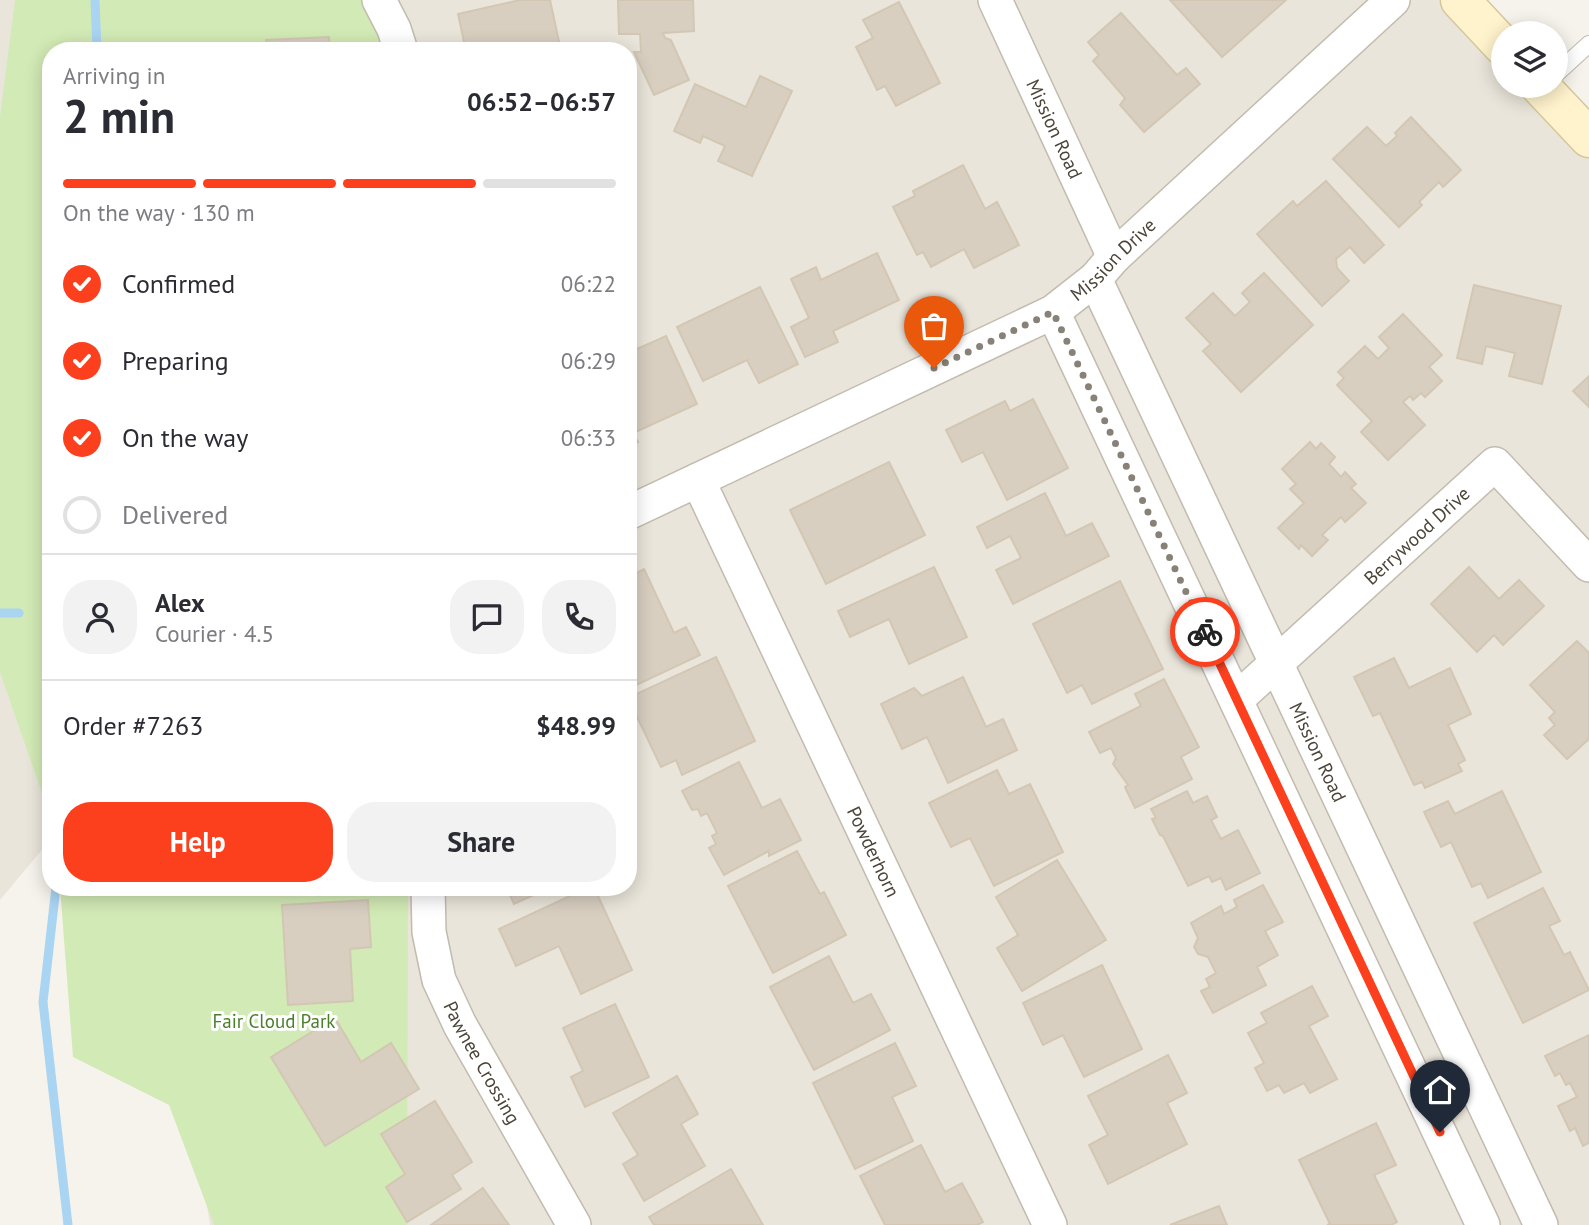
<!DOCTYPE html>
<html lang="en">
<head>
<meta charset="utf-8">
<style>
	:root { --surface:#fff; --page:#f2f2f3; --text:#2b2b33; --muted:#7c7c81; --line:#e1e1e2; --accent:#fc3f1d }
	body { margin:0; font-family:"PT Sans",sans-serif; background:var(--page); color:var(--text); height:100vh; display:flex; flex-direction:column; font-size:26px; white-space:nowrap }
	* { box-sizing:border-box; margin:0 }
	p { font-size:23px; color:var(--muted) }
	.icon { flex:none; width:38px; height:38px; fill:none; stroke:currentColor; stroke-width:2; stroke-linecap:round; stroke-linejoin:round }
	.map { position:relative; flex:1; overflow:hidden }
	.side { position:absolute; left:42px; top:42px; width:595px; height:854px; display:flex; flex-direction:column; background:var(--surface); border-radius:28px; box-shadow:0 4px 18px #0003 }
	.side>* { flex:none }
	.controls { position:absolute; left:1491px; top:21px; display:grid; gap:14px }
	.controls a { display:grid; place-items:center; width:77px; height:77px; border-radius:50%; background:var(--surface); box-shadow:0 4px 18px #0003; font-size:35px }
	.pin { position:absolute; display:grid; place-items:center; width:60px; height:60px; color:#fff; margin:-72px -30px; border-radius:50% 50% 50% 0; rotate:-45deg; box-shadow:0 0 7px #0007 }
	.pin .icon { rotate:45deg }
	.courier { position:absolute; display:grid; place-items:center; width:70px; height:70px; margin:-35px; border:5px solid #fc3f1d; border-radius:50%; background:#fff; color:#222; box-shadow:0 2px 9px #0007 }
	.head em { font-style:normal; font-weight:700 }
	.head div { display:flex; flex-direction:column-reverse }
	.head { display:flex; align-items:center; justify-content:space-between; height:119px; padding:0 21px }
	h1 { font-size:46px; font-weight:700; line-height:52px }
	.bar { display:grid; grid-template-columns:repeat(4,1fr); gap:10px 7px; align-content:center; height:84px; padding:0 21px }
	.bar i { height:9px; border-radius:5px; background:var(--line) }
	.bar .active { background:var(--accent) }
	.bar p { grid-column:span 4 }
	.line { display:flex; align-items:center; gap:18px; padding:0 21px; border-top:2px solid var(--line) }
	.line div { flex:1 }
	.round { display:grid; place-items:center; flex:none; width:74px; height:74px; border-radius:28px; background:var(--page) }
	ol { padding:0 21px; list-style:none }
	li { display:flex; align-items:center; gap:21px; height:77px }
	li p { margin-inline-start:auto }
	li .icon { padding:7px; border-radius:50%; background:var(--accent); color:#fff; stroke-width:4 }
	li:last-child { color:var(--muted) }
	li i { width:38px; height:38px; border:4px solid var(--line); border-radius:50% }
	.primary-button { display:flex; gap:14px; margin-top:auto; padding:14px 21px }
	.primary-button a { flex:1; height:80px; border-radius:28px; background:var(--accent); color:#fff; font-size:28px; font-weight:700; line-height:80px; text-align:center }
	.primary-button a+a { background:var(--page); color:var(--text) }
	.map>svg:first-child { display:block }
</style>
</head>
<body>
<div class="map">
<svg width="1589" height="1225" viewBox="0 0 1589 1225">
	<rect width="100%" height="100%" fill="#f6f3ec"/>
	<polygon fill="#eae5da" points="0,0 1462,0 1503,45 1503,86 1542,86 1589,136 1589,1225 210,1225 156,887 628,887 628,51 51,51 51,839 0,900"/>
	<g fill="#d2eab5">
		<polygon points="15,0 370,0 397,51 51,51 51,819 0,672 0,117"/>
		<polygon points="60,887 408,887 407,1225 214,1225 169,1105 73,1057"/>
	</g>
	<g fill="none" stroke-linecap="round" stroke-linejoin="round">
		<g stroke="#a9d4f2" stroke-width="9">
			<polyline points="95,0 97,51"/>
			<polyline points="0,613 19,613"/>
			<polyline points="56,887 43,1002 68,1225"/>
		</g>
	</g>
	<g fill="#d8cfc1" stroke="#d3c7b4" stroke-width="2">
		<polygon points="520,0 550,0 561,51 466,51 458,14"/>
		<polygon points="618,0 693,0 694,31 663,33 665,38 671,40 689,80 654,95 634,52 641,52 640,34 619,34"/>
		<polygon points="1170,0 1286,0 1222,57"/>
		<polygon points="899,2 940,83 896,106 885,86 877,90 856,47 873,38 863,20"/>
		<polygon points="1121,13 1177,75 1186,68 1200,84 1144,132 1120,105 1125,98 1093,61 1099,55 1088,42"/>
		<polygon points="329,37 330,51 267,51 266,40"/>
		<polygon points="760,76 792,91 752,176 718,161 725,146 703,136 700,143 674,131 695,84 746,107"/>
		<polygon points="1411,117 1461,170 1443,187 1439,182 1419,202 1422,205 1399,227 1333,159 1367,127 1386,146 1397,136 1395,133"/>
		<polygon points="963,165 985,209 997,202 1019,245 974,268 964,249 931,267 923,252 917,255 893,207 915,196 913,191"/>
		<polygon points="1326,181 1384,245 1364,263 1350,247 1336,259 1337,268 1349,281 1322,306 1257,234 1293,201 1297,206"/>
		<polygon points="877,253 899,300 833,331 838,342 805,357 791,327 809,318 791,279 816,267 821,280"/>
		<polygon points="1264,273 1313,325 1241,392 1203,351 1211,344 1186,318 1213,293 1235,316 1250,302 1242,293"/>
		<polygon points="1474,285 1561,306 1542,384 1509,376 1515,353 1486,346 1482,364 1457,358"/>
		<polygon points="760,287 798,364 759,383 747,360 703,381 677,327"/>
		<polygon points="1403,314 1442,355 1429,367 1442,381 1425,397 1421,393 1413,400 1410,396 1403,402 1425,425 1388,460 1361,432 1372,421 1337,385 1344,378 1338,372 1365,346 1378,359 1389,348 1379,337"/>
		<polygon points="666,336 697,404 633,433 638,442 628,446 628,353"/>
		<polygon points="1589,376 1589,407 1573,391"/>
		<polygon points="1033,399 1068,468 1007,500 983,452 962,462 946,430 1005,401 1010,411"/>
		<polygon points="1310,442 1316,449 1321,443 1335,457 1329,464 1341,477 1345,472 1356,484 1351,488 1366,503 1345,522 1341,517 1322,535 1328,540 1312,556 1301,545 1299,549 1278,528 1304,503 1290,489 1296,484 1282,469"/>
		<polygon points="889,462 925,535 826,584 790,510"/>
		<polygon points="1045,493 1066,536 1092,523 1109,556 1013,604 996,570 1021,558 1010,536 987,548 977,527"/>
		<polygon points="934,567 967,637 909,664 889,619 850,637 838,611"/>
		<polygon points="1469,567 1499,599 1519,580 1544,606 1503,645 1494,635 1477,652 1431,604"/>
		<polygon points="644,569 674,633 686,627 700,655 628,689 628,577"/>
		<polygon points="1120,581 1163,669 1092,704 1082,685 1067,693 1033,624"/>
		<polygon points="1577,641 1589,653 1589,739 1567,759 1544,735 1555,725 1549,718 1555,712 1530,685"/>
		<polygon points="716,657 755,741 682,775 676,760 661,767 628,698"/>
		<polygon points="1394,658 1409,688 1450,668 1471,714 1448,725 1465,760 1458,764 1462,771 1425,788 1422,782 1414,785 1380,713 1373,716 1354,677"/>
		<polygon points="963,677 986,727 1003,719 1017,750 948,783 927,737 902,749 881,704 914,688 922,696"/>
		<polygon points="1164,679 1199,747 1181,757 1192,779 1135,808 1125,787 1128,785 1113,764 1116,758 1111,748 1100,753 1089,732 1141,706 1135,694"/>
		<polygon points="739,762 762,808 780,799 801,840 769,856 769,851 724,875 709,848 716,844 712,836 717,833 707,813 701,816 698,809 692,810 682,791"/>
		<polygon points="997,770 1009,794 1030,784 1063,852 994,886 970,838 951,847 929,803"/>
		<polygon points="1187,791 1193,803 1207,796 1217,817 1211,820 1221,839 1238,830 1260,873 1226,890 1221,878 1212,882 1209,876 1188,886 1163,836 1160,835 1152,819 1156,818 1151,809"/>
		<polygon points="1502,791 1541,872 1488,898 1481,883 1472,887 1451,842 1441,847 1424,812 1448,801 1455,814"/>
		<polygon points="797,851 820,894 824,892 846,935 773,973 728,886"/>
		<polygon points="1057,860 1106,940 1022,991 997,948 1018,935 996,897"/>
		<polygon points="1263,885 1283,922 1265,931 1278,955 1257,967 1266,985 1213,1013 1201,991 1210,987 1206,979 1216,973 1208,957 1198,954 1194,947 1198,938 1191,923 1221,906 1224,914 1237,907 1234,900"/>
		<polygon points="272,887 309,887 273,890"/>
		<polygon points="506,887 551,887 514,904"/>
		<polygon points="589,887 594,887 632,970 581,994 559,946 516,966 499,929"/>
		<polygon points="1543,888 1560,921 1549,926 1564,955 1570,952 1589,990 1523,1023 1474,923"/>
		<polygon points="368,900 371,947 350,949 353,1001 288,1005 282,905"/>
		<polygon points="829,956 853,1003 871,994 890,1030 814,1070 770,987"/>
		<polygon points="1102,965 1142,1049 1084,1077 1063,1035 1043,1045 1023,1003"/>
		<polygon points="1312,986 1328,1016 1309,1026 1337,1079 1310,1093 1304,1083 1284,1093 1279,1085 1267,1091 1255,1068 1264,1063 1248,1033 1267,1023 1261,1013"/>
		<polygon points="615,1004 649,1077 585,1107 571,1077 583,1071 563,1028"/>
		<polygon points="335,1018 361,1062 391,1043 419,1089 325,1146 271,1057"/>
		<polygon points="1589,1035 1589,1143 1583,1146 1575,1128 1570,1131 1558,1106 1577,1097 1570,1083 1566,1085 1560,1073 1555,1076 1545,1056"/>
		<polygon points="895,1043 916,1086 892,1097 913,1141 855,1169 813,1083"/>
		<polygon points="1168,1055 1187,1093 1167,1103 1187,1144 1108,1184 1089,1145 1108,1135 1088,1096"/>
		<polygon points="677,1076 698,1114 681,1124 705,1166 644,1201 623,1164 638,1155 613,1113"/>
		<polygon points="435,1101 472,1162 452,1175 461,1189 407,1222 386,1187 405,1174 381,1134"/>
		<polygon points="1376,1123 1396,1165 1374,1175 1397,1222 1391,1225 1327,1225 1330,1224 1299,1160"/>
		<polygon points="921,1145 945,1192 962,1183 983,1222 977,1225 885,1225 860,1176"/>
		<polygon points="731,1169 763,1225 654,1225 649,1217"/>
		<polygon points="483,1188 509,1225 431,1225"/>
		<polygon points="1219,1206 1227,1225 1170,1225"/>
	</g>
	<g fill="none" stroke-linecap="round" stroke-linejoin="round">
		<g stroke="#c2bbae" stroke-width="18">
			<polyline id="lane" points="1556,74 1589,44"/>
		</g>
		<g stroke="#c2bbae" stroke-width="36">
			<g id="street">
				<polyline points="379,0 394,29 401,51"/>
				<path id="s1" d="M995,0L1114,257"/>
				<path id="s2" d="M1095,279L1541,1225"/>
				<polyline points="1053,312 1483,1225"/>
				<path id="s3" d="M698,480L1050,1225"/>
				<path id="s4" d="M628,513L1053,312L1095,279L1114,257L1393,0"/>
				<path id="s5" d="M1237,699L1495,464L1589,565"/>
				<path id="s6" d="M428,887L429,932L439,980L460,1025L574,1225"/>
			</g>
		</g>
		<g stroke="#d6c79b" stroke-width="41">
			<g id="secondary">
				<polyline points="1460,0 1503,46"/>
				<polyline points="1540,86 1589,138"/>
			</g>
		</g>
		<use href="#lane" stroke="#fff" stroke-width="16"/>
		<use href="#street" stroke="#fff" stroke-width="33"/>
		<use href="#secondary" stroke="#fff3cd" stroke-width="38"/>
	</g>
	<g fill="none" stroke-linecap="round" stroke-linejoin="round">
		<polyline stroke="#878178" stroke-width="7" stroke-dasharray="0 12.6" points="934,368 1053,312 1205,632"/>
		<polyline stroke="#fc3f1d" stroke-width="9" points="1205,632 1440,1132"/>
	</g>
	<g text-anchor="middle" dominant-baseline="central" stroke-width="6" stroke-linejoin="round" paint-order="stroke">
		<g font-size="19" fill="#4b4439" stroke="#fff">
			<text stroke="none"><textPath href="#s1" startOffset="142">Mission Road</textPath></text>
			<text stroke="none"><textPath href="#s4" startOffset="550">Mission Drive</textPath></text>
			<text stroke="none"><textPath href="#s5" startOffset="243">Berrywood Drive</textPath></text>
			<text stroke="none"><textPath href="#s2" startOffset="523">Mission Road</textPath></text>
			<text stroke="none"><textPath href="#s3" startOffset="411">Powderhorn</textPath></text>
			<text stroke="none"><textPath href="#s6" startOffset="187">Pawnee Crossing</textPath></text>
		</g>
		<g font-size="19" fill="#4a7f2a" stroke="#fff">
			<text x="274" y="1021">Fair Cloud Park</text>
		</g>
	</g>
</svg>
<div class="controls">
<a><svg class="icon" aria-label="layers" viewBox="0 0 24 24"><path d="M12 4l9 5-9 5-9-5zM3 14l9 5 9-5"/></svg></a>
</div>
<div class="pin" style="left:934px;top:368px;background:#ea580c"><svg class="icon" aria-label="bag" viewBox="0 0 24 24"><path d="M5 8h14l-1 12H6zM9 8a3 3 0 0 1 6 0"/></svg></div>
<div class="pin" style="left:1440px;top:1132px;background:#1f2937"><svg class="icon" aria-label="home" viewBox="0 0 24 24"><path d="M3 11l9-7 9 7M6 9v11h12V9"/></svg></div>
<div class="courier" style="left:1205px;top:632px"><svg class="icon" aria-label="bike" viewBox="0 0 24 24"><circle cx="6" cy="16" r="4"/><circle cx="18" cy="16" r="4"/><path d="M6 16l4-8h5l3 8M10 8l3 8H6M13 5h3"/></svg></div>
<section class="side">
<div class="head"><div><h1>2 min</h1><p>Arriving in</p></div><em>06:52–06:57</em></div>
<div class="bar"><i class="active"></i><i class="active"></i><i class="active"></i><i></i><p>On the way · 130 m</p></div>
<ol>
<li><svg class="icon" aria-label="check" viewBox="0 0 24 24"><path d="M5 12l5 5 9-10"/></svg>Confirmed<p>06:22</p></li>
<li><svg class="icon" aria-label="check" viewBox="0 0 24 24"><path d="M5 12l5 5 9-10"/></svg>Preparing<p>06:29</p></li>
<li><svg class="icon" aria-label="check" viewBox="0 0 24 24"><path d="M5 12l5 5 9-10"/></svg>On the way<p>06:33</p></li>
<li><i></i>Delivered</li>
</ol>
<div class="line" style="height:126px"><a class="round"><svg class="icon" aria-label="person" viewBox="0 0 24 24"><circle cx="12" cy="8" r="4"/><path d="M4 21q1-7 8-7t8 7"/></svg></a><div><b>Alex</b><p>Courier · 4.5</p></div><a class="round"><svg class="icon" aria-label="chat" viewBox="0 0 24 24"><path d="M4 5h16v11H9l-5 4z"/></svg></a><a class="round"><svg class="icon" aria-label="phone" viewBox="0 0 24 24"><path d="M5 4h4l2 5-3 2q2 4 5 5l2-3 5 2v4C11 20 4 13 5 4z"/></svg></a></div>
<div class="line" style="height:91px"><div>Order #7263</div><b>$48.99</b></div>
<div class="primary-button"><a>Help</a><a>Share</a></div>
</section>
</div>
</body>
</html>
